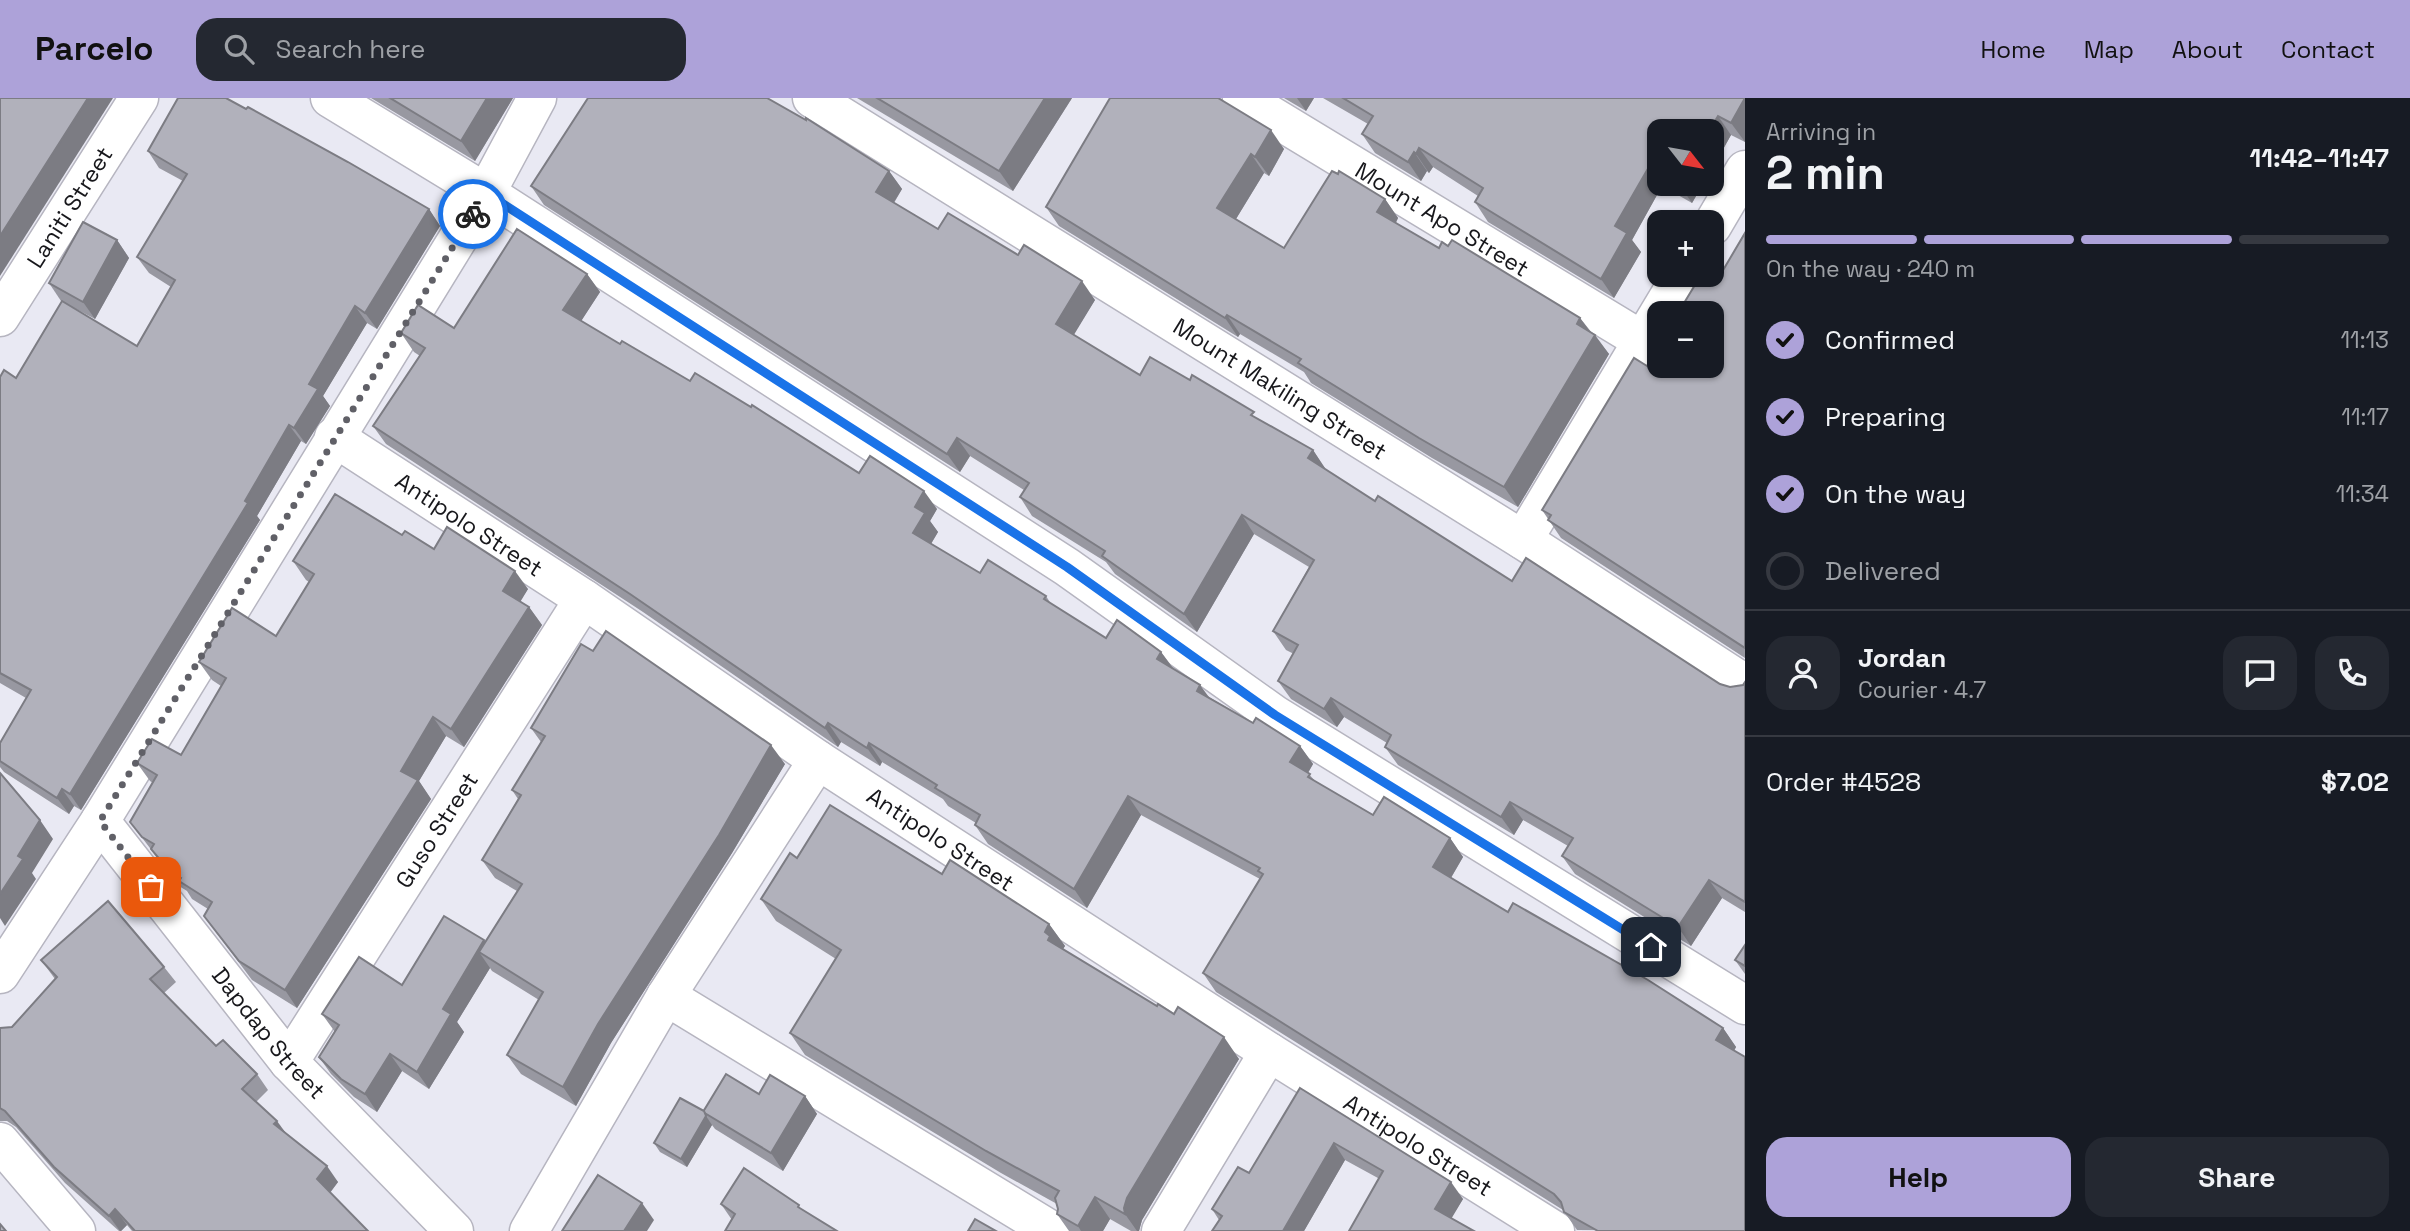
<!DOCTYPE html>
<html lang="en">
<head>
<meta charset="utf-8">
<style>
	:root { --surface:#171b24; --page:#242831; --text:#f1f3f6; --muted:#9ea1a6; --line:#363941; --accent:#ada2d9 }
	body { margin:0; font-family:"Space Grotesk",sans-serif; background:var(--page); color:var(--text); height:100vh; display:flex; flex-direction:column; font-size:26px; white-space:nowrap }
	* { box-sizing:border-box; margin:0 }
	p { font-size:23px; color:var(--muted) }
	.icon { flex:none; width:38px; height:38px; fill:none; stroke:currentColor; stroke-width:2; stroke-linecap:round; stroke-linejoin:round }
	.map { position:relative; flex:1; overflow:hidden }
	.side { display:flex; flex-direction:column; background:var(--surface); width:665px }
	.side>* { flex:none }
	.needle { width:46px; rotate:121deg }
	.fabs { position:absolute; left:1647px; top:21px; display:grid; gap:14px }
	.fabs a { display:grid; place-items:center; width:77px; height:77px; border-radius:14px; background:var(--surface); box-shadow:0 2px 5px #0004; font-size:35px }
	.pin { position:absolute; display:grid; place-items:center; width:60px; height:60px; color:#fff; margin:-30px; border-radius:14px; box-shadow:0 4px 10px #0006 }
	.courier { position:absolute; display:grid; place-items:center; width:70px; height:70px; margin:-35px; border:5px solid #1a73e8; border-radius:50%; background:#fff; color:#222; box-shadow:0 2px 9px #0007 }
	.head em { font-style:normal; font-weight:700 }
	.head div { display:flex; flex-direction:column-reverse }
	.head { display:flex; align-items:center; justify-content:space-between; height:119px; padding:0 21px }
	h1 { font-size:46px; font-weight:700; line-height:52px }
	.bar { display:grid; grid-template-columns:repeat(4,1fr); gap:10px 7px; align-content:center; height:84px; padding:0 21px }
	.bar i { height:9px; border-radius:5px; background:var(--line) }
	.bar .active { background:var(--accent) }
	.bar p { grid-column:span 4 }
	.line { display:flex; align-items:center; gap:18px; padding:0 21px; border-top:2px solid var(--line) }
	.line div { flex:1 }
	.round { display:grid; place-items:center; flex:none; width:74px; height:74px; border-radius:21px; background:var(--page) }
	ol { padding:0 21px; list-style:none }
	li { display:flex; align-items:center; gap:21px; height:77px }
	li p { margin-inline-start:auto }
	li .icon { padding:7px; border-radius:50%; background:var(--accent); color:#111; stroke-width:4 }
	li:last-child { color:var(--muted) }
	li i { width:38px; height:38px; border:4px solid var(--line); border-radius:50% }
	.button { display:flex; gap:14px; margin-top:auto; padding:14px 21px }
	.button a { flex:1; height:80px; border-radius:21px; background:var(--accent); color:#111; font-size:28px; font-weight:700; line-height:80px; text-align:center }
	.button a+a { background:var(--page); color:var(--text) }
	header { display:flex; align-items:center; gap:42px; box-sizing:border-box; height:98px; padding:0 35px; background:var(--accent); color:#111 }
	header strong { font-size:33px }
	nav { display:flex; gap:38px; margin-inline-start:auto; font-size:24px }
	.search { width:490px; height:63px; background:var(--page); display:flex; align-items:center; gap:18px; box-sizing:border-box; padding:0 24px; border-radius:21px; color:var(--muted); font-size:26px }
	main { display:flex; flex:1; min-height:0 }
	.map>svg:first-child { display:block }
</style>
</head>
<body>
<header>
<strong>Parcelo</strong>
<div class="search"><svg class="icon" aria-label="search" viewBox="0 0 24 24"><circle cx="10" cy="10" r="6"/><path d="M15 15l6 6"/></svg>Search here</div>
<nav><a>Home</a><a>Map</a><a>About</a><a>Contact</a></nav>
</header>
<main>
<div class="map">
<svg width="1745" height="1133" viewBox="0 0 1745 1133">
	<rect width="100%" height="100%" fill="#e9e9f3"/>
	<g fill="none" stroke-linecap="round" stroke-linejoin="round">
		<g stroke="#b6b5c0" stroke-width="41">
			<g id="street">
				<polyline points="330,0 486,95 1067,469 1275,617 1745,907"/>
				<path id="s1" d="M812,0L1523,442L1745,586"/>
				<path id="s2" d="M1242,0L1643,243"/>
				<polyline points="1712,128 1745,72"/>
				<path id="s3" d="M0,219L139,0"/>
				<path id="s4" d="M334,339L584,501L818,662L1269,954L1555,1133"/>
				<polyline points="1523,442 1682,177"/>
				<path id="s5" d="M100,723L289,964L454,1133"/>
				<polyline points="0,876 100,723 486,95 537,0"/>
				<polyline points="666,898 1052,1133"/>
				<path id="s6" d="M289,964L584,501"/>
				<polyline points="0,1044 76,1133"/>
				<polyline points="529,1133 666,898 818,662"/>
				<polyline points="1161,1133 1269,954"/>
			</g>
		</g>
		<use href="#street" stroke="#fff" stroke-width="38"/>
	</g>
	<g fill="#9898a1">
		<polygon points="371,0 513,0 475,63"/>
		<polygon points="857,0 1072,0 1013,93"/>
		<polygon points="1220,0 1221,1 1284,51 1269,78 1264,75 1236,121 1284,150 1385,101 1398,120 1396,125 1439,150 1580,220 1609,256 1518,409 1432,360 1311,285 1304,274 1240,236 1238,239 1059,128 1046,109"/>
		<polygon points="1284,0 1314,0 1306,13"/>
		<polygon points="1323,0 1745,0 1745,44 1731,37 1712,71 1712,33 1659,33 1659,86 1703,86 1692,105 1662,88 1632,142 1641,154 1614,200 1488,124 1475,104 1478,98 1433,69 1429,75 1427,73 1421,83 1375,55 1362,36 1368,26"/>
		<polygon points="148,53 429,111 440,128 377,231 367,225 323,298 330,308 306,346 301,343 257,418 260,422 81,712 74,708 69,716 4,674 0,669 0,645 26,600 0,585 0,279 16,280 137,248 171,189 149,175 137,159 183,83 159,70"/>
		<polygon points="889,73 902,91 894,105 938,131 1095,202 1073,237 1140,277 1260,322 1313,352 1325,371 1375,403 1512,483 1720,586 1730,589 1743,587 1745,584 1745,814 1722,800 1691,848 1575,776 1562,758 1568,748 1523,722 1514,737 1398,667 1385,649 1387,645 1344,619 1337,629 1291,601 1278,583 1294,556 1286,552 1273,533 1309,469 1254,436 1197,534 1115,476 1106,464 1032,418 1020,399 1024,392 970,358 960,374 544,107 531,88"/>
		<polygon points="1745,134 1745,560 1561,440 1542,412 1647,268 1719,179"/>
		<polygon points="117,142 129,160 95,221 61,203 49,185"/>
		<polygon points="587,176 600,194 581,223 620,246 690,283 859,375 937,411 930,423 938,434 931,446 980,475 1046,498 1051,506 1106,540 1161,554 1174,571 1209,599 1253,625 1300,648 1313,666 1308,675 1315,683 1373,717 1450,740 1463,759 1451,780 1508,814 1723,930 1736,949 1734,953 1745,1133 1577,1132 1563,1112 1216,894 1203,875 1260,781 1141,717 1087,810 988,746 975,727 976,725 948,708 943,701 882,664 880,668 841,644 838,649 643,514 386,346 373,328 420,258 414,254 401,235 454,230"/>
		<polygon points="402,437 528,491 520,503 529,509 542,527 464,649 446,638 419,683 431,701 297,910 252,882 204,818 208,811 192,801 187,793 179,788 130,724 153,685 150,683 137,665 181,657 221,588 212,582 199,564 276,538 309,484 306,482 293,463"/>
		<polygon points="531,630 785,666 732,755 611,945 576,1008 521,976 507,957 539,902 492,873 490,870 457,924 464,934 429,991 402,973 377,1014 354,999 331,976 319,959 335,934 322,916 402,887 484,842 485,844 517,793 495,780 482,762 518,701 512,692 541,644"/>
		<polygon points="797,760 942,776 1049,826 1065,848 1063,851 1239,961 1142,1122 1139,1133 1131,1133 1110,1121 1103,1133 1069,1133 1057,1116 1058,1111 1057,1106 1001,1075 805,957 790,935 836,861 776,823 761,801"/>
		<polygon points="1745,847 1745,876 1735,862"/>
		<polygon points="41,862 164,869 176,884 164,895 216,948 257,976 268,992 256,1004 286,1035 338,1084 330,1095 368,1133 132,1133 127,1127 121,1133 119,1133 65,1085 16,1029 7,1023 0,1023 0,929 12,929 55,881"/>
		<polygon points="1300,990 1463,1101 1451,1120 1345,1062 1304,1133 1212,1133 1219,1122 1212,1111 1249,1075"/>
		<polygon points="759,996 805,998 817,1016 783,1073 715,1031 712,1027 687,1069 660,1054 654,1045 704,1013"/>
		<polygon points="721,1106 803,1112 732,1122"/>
	</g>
	<g fill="#7c7c83">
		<polygon points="88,0 113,0 0,178 0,138"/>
		<polygon points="487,0 513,0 475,63 461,43"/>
		<polygon points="1045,0 1072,0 1013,93 999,73"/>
		<polygon points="1297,0 1314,0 1306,13"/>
		<polygon points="1745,0 1745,44 1731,25"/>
		<polygon points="1718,18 1731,37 1712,71 1712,33 1709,33"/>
		<polygon points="1271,32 1284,51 1269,78 1255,59"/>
		<polygon points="1419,50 1433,69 1429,75 1416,56"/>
		<polygon points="1414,54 1427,73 1421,83 1408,64"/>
		<polygon points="1251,56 1264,75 1231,129 1217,110"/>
		<polygon points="1649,69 1659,83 1659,86 1661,86 1662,88 1632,142 1641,154 1614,200 1601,181 1615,128"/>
		<polygon points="889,73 902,91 889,112 876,94"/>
		<polygon points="1679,86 1703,86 1692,105"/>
		<polygon points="1385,101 1398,120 1391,133 1377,114"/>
		<polygon points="429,111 440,128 377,231 365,215"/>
		<polygon points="117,142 129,160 95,221 83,204"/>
		<polygon points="587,176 600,194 576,231 563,212"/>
		<polygon points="1082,183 1095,202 1069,245 1056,226"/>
		<polygon points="355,208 367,225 323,298 330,308 306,346 294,330 309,286"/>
		<polygon points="1227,217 1240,236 1238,239 1225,220"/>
		<polygon points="1580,220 1594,239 1577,226"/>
		<polygon points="1595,237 1609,256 1518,409 1504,389"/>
		<polygon points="289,327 301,343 257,418 260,422 81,712 70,696 245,403"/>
		<polygon points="957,340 970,358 960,374 947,356"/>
		<polygon points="1313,352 1325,370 1321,378 1308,360"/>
		<polygon points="924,393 937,411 930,423 938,434 926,454 913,435 915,409"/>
		<polygon points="1242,417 1254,436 1197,534 1184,516"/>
		<polygon points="515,473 528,491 516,511 503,493"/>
		<polygon points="529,509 542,527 464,649 451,631"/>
		<polygon points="1161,554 1174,572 1157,561"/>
		<polygon points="1200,587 1214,606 1197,593"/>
		<polygon points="1331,600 1344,619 1337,629 1324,611"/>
		<polygon points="433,619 446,638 419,683 431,701 297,910 285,892 401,673"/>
		<polygon points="828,625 841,644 838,649 825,630"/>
		<polygon points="869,645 882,664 880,668 867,650"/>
		<polygon points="771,647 785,666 732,755 611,945 576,1008 563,989 598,926"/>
		<polygon points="1300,648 1313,666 1303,683 1290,664"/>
		<polygon points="62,691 74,708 69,716 57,700"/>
		<polygon points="1128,698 1141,717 1087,810 1074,791"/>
		<polygon points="1510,704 1523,722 1514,737 1501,719"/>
		<polygon points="40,722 53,741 32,775 36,781 5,828 0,820 0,796 18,758"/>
		<polygon points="1450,740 1463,759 1446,788 1433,769"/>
		<polygon points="1709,782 1722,800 1691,848 1678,829"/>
		<polygon points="1049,826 1065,848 1061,854 1048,842 1045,834"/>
		<polygon points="484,842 496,860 479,854 490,870 457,924 464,934 429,991 417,974 443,911"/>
		<polygon points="1723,930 1736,949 1729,961 1716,942"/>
		<polygon points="1224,939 1239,961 1142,1122 1139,1133 1137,1133 1125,1116 1124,1110 1127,1100"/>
		<polygon points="390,956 402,973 377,1014 365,996"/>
		<polygon points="805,998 817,1016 783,1073 771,1055"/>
		<polygon points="706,1018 712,1027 687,1069 681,1061"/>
		<polygon points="277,1023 288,1038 274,1026"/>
		<polygon points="1334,1045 1345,1062 1304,1133 1283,1133"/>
		<polygon points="327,1068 338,1084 328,1097 317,1081"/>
		<polygon points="1451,1084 1463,1101 1447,1128 1435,1111"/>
		<polygon points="1095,1099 1110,1121 1103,1133 1081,1133 1078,1128"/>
		<polygon points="642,1105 654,1122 647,1133 624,1133"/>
		<polygon points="115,1111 127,1127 121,1133 120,1133 109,1118"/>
	</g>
	<g fill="#b1b1bb" stroke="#7c7c83" stroke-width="2">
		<polygon points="0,0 88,0 0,138"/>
		<polygon points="178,0 226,0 246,11 248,9 348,64 429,111 365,215 355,208 309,286 318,291 294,330 289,327 245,403 248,405 70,696 62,691 57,700 0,663 0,645 31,592 0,575 0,279 4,272 16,280 62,203 137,248 175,182 137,159 187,76 148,53"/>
		<polygon points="390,0 487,0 461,43"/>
		<polygon points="588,0 767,0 806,22 806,20 889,73 876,94 938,131 948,115 1018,157 1024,147 1082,183 1056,226 1140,277 1150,259 1190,282 1192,277 1254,314 1251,317 1313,352 1308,360 1375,403 1378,398 1512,483 1526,460 1720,586 1730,589 1743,587 1745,584 1745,804 1709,782 1678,829 1562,758 1573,740 1510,704 1501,719 1385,649 1391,637 1331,600 1324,611 1278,583 1298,547 1273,533 1314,462 1242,417 1184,516 1102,458 1105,453 1020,399 1029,385 957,340 947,356 531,88"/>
		<polygon points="877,0 1045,0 999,73"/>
		<polygon points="1110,0 1218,0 1271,32 1255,59 1251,56 1217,110 1284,150 1332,73 1338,76 1339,73 1385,101 1377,114 1439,150 1442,144 1448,148 1452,142 1580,220 1577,226 1595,237 1504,389 1419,340 1298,265 1301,261 1227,217 1225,220 1046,109"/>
		<polygon points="1343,0 1745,0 1731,25 1718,18 1709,33 1659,33 1659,75 1649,69 1615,128 1627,135 1601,181 1475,104 1483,90 1419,50 1416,56 1414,54 1408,64 1362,36 1373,18"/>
		<polygon points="83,124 117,142 83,204 49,185"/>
		<polygon points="517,131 587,176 563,212 620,246 622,243 690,283 695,275 751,309 752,307 859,375 870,358 924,393 915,409 925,415 913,435 980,475 988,462 1046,498 1044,501 1106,540 1117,522 1161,554 1157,561 1200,587 1197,593 1253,625 1256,620 1300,648 1290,664 1310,676 1308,679 1373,717 1384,699 1450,740 1433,769 1508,814 1513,805 1648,882 1723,930 1716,942 1745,959 1745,1133 1598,1133 1564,1114 1561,1104 1554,1096 1203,875 1263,776 1258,773 1260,770 1128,698 1074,791 975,727 980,717 935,690 937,687 869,645 867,650 828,625 825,630 630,496 373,328 425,250 401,235 418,207 454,230"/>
		<polygon points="1745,135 1745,550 1548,422 1551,417 1542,412 1634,260 1647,268 1659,249 1659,268 1712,268 1712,215 1678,215 1701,177 1712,177 1712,174 1719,179"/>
		<polygon points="335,396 402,437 405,433 434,451 447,429 515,473 503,493 529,509 451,631 433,619 401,673 418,682 285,892 239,863 204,818 212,804 179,783 181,780 166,769 151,751 154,746 142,739 130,724 157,677 137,665 152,641 181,657 226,580 199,564 232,510 276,538 314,476 293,463"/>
		<polygon points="606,533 771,647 719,737 598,926 563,989 507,957 543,894 479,854 522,786 482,762 521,697 512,692 545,638 531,630 581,546 593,553"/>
		<polygon points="0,675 40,722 18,758 23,761 0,796"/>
		<polygon points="830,707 942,776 950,762 1049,826 1045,834 1050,838 1048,842 1157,908 1158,906 1174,916 1178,909 1224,939 1127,1100 1124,1110 1125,1116 1095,1099 1078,1128 1057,1116 1058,1111 1055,1100 1059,1093 986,1053 790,935 841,852 761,801 790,755 797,760"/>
		<polygon points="108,803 164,869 150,881 216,948 223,942 257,976 242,991 277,1023 274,1026 327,1068 317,1081 368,1133 135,1133 115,1111 109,1118 54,1069 5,1013 0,1010 0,930 12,929 57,879 41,862"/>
		<polygon points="444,818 484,842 443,911 451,916 417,974 390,956 365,996 341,981 319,959 339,927 322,916 359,859 402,887"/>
		<polygon points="1745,847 1745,868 1735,862"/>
		<polygon points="726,976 759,996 770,977 805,998 771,1055 703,1014"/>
		<polygon points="1300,990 1451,1084 1435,1111 1474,1133 1349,1133 1383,1073 1334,1045 1283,1133 1212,1133 1222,1118 1212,1111 1238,1069 1249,1075"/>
		<polygon points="680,1000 704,1013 706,1018 681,1061 654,1045"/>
		<polygon points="744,1070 799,1107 798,1109 837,1133 725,1133 735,1116 721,1106"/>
		<polygon points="598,1077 642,1105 624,1133 562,1133"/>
		<polygon points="975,1121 996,1133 968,1133"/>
		<polygon points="0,1126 6,1133 0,1133"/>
	</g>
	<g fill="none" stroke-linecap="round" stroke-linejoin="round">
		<polyline stroke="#606067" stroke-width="7" stroke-dasharray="0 12.6" points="151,789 100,723 473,116"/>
		<polyline stroke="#1a73e8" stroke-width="9" points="473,116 486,95 1067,469 1275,617 1651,849"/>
	</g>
	<g text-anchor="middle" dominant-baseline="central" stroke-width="7" stroke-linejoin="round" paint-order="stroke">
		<g font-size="23" fill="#17171b" stroke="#e9e9f3">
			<text stroke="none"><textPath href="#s3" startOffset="130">Laniti Street</textPath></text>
			<text stroke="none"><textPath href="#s2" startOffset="234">Mount Apo Street</textPath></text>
			<text stroke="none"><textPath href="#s1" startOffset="551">Mount Makiling Street</textPath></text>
			<text stroke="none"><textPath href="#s4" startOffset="161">Antipolo Street</textPath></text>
			<text stroke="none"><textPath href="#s6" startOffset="275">Guso Street</textPath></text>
			<text stroke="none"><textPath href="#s4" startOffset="728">Antipolo Street</textPath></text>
			<text stroke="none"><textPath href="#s5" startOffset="271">Dapdap Street</textPath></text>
			<text stroke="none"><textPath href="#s4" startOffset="1295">Antipolo Street</textPath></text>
		</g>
	</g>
</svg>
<div class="fabs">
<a><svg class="needle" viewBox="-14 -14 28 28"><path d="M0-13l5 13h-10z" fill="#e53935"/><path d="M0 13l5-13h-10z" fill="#9ea1a6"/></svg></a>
<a>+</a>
<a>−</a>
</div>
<div class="pin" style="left:151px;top:789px;background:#ea580c"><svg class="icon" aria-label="bag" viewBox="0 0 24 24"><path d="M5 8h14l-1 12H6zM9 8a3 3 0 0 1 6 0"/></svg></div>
<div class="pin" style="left:1651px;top:849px;background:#1f2937"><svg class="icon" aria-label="home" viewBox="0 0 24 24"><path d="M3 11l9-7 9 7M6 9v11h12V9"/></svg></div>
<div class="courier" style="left:473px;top:116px"><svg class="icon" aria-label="bike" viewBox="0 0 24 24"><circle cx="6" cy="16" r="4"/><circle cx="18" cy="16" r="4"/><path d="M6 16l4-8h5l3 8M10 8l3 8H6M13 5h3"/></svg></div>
</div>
<section class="side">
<div class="head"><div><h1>2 min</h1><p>Arriving in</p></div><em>11:42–11:47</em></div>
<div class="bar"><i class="active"></i><i class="active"></i><i class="active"></i><i></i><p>On the way · 240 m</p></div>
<ol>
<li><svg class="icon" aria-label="check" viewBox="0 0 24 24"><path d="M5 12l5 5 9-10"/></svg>Confirmed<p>11:13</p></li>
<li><svg class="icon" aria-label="check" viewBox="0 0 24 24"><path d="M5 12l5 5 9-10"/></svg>Preparing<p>11:17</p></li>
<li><svg class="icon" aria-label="check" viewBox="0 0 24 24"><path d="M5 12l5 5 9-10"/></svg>On the way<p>11:34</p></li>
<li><i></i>Delivered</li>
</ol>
<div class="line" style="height:126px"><a class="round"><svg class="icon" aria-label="person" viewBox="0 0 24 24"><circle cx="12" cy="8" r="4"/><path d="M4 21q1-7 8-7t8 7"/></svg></a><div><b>Jordan</b><p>Courier · 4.7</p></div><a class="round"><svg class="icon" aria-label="chat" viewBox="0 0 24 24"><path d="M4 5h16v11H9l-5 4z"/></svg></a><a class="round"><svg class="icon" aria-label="phone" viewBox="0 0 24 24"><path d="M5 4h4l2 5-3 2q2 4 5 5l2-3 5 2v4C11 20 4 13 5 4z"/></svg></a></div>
<div class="line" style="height:91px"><div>Order #4528</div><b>$7.02</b></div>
<div class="button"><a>Help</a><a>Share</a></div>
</section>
</main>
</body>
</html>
